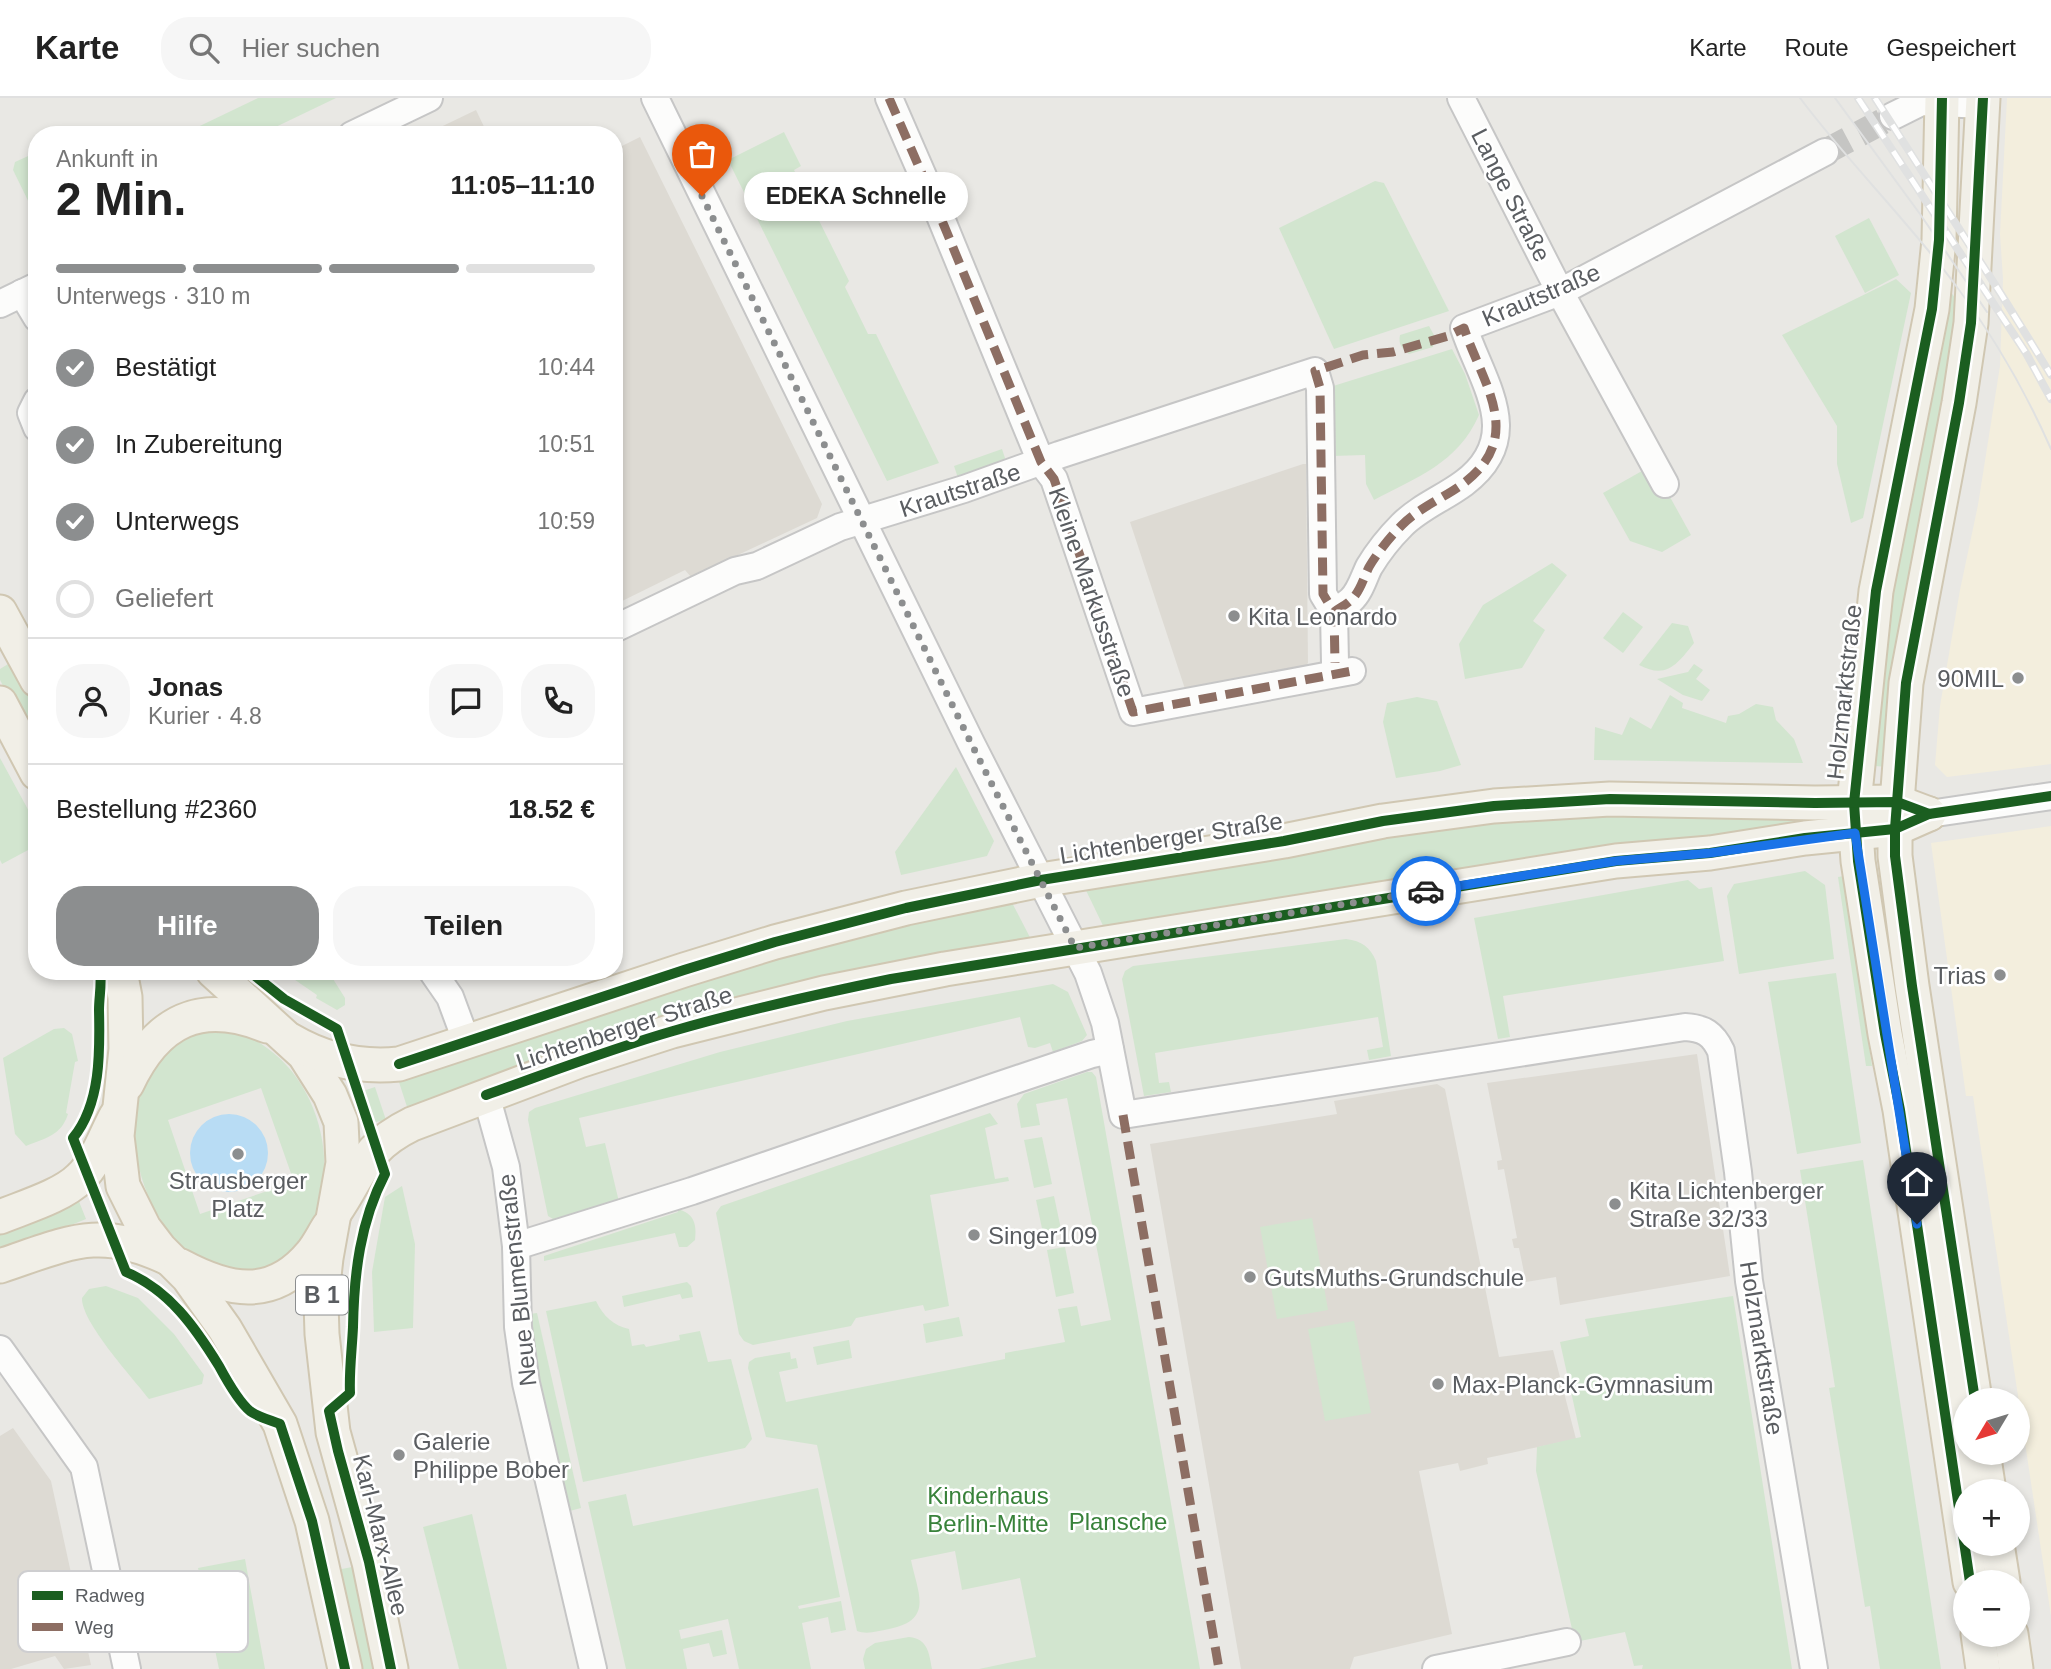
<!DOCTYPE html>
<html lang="de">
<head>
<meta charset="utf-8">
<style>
	:root { --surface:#fff; --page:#f6f6f6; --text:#222; --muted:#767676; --line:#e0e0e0; --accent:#8c8e8f }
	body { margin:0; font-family:Helvetica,sans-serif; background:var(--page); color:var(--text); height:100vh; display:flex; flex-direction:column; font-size:26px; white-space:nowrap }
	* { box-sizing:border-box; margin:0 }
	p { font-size:23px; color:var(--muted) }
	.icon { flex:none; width:38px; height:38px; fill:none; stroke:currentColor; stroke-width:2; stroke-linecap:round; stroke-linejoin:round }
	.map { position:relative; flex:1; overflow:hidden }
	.drawer { position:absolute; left:28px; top:28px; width:595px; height:854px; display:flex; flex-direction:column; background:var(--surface); border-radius:28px; box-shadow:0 4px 10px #0003 }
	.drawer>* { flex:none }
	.needle { width:46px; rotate:232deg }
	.buttons { position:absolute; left:1953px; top:1290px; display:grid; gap:14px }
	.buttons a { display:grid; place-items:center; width:77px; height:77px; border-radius:50%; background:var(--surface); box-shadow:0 4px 10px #0003; font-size:35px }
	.pin { position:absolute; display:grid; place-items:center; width:60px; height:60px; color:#fff; margin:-72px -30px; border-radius:50% 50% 50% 0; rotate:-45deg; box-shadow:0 0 7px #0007 }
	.pin .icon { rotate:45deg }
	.courier { position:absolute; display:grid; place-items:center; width:70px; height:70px; margin:-35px; border:5px solid #1a73e8; border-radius:50%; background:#fff; color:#222; box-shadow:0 2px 9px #0007 }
	.bubble { position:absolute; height:49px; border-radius:24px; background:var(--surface); box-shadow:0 4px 10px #0003; font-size:23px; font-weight:700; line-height:49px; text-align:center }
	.headline em { font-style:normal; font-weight:700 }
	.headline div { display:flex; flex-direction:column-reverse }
	.headline { display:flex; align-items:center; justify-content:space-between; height:119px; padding:0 28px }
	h1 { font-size:46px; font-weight:700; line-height:52px }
	.bar { display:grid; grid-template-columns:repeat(4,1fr); gap:10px 7px; align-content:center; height:84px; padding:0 28px }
	.bar i { height:9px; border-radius:5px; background:var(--line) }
	.bar .selected { background:var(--accent) }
	.bar p { grid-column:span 4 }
	.line { display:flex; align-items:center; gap:18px; padding:0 28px; border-top:2px solid var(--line) }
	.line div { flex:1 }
	.round { display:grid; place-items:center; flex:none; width:74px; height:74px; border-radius:28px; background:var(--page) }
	ol { padding:0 28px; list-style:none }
	li { display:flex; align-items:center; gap:21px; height:77px }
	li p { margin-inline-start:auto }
	li .icon { padding:7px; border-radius:50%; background:var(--accent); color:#fff; stroke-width:4 }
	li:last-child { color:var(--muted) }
	li i { width:38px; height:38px; border:4px solid var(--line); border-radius:50% }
	.primary-button { display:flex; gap:14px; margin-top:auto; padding:14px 28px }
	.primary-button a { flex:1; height:80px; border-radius:28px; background:var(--accent); color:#fff; font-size:28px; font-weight:700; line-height:80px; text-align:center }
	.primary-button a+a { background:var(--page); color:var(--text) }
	header { display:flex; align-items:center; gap:42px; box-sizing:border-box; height:98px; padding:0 35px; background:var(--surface); border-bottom:2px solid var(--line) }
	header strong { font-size:33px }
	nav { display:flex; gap:38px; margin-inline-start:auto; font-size:24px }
	.search { width:490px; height:63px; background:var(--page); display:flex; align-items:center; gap:18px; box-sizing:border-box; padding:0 24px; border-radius:28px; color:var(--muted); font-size:26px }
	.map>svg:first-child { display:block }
</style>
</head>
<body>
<header>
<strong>Karte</strong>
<div class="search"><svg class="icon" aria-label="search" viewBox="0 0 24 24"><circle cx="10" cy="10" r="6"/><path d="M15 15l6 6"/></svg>Hier suchen</div>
<nav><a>Karte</a><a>Route</a><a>Gespeichert</a></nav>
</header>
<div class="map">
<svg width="2051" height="1571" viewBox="0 0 2051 1571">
	<rect width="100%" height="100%" fill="#e9e8e4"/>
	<g fill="#f3eedd">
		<polygon points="2007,0 2051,0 2051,666 1947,679 1935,667 1940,608 1960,492 1978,407 2000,268 2003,181 2000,136"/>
		<polygon points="2051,728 2051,1518 1973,998 1966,998 1931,745"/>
	</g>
	<g fill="#dddad3">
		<polygon points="476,12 488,37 424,37"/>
		<polygon points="640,39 822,406 817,420 691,479 685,472 614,507 614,52"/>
		<polygon points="1303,366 1306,366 1308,565 1299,577 1187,597 1130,424"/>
		<polygon points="1697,956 1730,1178 1560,1207 1556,1179 1526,1184 1519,1150 1514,1150 1512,1141 1517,1140 1504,1071 1498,1072 1497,1063 1502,1062 1487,985"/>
		<polygon points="1437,986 1445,991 1499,1259 1553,1252 1576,1341 1487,1360 1488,1366 1460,1373 1458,1365 1419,1373 1452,1536 1354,1559 1350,1571 1241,1571 1150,1046 1337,1016 1334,1003"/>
		<polygon points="13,1330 51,1383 91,1567 64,1571 55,1558 11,1571 0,1571 0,1338"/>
	</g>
	<g fill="#d2e5cf" fill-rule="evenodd">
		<polygon points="258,0 336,0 259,37 181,37"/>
		<polygon points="784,34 801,68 794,72 849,183 845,189 868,236 876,236 939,365 887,383 728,62"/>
		<polygon points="37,54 37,121 13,72 15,64"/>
		<polygon points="1375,83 1384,85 1449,213 1334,251 1279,130"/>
		<polygon points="1869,120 1899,177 1865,195 1835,138"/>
		<polygon points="1896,181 1911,195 1863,420 1851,425 1837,366 1837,328 1782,237"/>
		<polygon points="1947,189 1964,212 1888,669 1875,668 1897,455"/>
		<path d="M1429,228L1435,239L1433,249L1409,256C1402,251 1398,246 1400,237Z"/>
		<path d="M1452,251L1465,276L1479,317C1458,365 1417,379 1374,402L1366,386L1365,357L1332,358L1334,334L1330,289Z"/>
		<polygon points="1002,351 1005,360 1002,367 959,383 954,368"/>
		<polygon points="1649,369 1665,390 1691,437 1662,454 1630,443 1603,395"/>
		<polygon points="1552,465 1567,477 1533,523 1545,532 1522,570 1465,581 1459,546 1483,507"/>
		<polygon points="1623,514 1643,529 1623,555 1603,540"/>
		<path d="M1672,525L1688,528L1694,545C1678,565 1667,582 1639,567Z"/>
		<polygon points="13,563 37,607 37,652 0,582 0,571"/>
		<polygon points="1694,566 1703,572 1696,581 1710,592 1702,603 1683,597 1657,581 1688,574"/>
		<polygon points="1670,597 1683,605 1682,610 1726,625 1728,618 1739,616 1756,606 1773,609 1776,622 1794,641 1803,665 1594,662 1595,629 1622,637 1630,619 1651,631"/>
		<polygon points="1417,599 1437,603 1461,667 1440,673 1396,680 1383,624 1387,605"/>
		<polygon points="0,660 37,728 37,765 30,751 2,766 0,762"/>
		<polygon points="956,669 994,743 987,758 901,777 895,754"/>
		<polygon points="1809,713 1809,723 1109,840 1080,780 1466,719"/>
		<polygon points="1805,773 1825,787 1834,861 1739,876 1727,798 1734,786"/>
		<polygon points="1844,778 1872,968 1866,968 1838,779"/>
		<polygon points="1688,782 1699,791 1712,789 1724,863 1503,898 1510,939 1498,941 1474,820"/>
		<polygon points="1006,793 1036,851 409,1015 398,981 640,893"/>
		<path d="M1346,841C1362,843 1370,849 1376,863L1391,958L1369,962L1367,952L1383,949L1378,919L1155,955L1159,985L1169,984L1171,994L1144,998L1122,881L1125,873L1133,868Z"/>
		<polygon points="282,873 328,873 345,900 345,907 337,912 316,900 317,897"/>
		<polygon points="1836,875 1861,1045 1797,1056 1768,884"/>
		<polygon points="1053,886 1068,894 1087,937 1082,943 1053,954 1050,945 1035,950 1028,949 1020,919 579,1020 586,1049 605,1045 619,1104 558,1124 548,1118 528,1022 529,1014 535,1010 720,954 847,923"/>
		<path d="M64,930L72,936L78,963L75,964L66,1015L68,1016C61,1038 45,1040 26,1048L15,1036L3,960L54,931Z"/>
		<path d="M207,932C219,933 233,932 244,936C252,939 260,945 267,950C312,982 332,1043 322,1097C316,1129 310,1138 285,1159C264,1176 248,1179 222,1170C214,1167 204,1165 197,1161C139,1121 109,1012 162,958C167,953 172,946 177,943C185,937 198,935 207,932ZM261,990L294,1084L200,1116L168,1022Z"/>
		<path d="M1087,974H1092L1096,979L1200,1571H979L1036,1559L1020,1480L962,1492L955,1453L911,1462C918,1496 934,1522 889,1531C878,1533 867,1537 857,1533L817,1347L766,1339L748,1270L749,1264L755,1260L790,1254L791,1261L796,1260L798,1270L779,1274L786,1304L1005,1261V1255L1065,1244L1058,1211L1077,1208L1081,1228L1111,1222L1067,1000L1036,1006L1040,1027L1021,1030L1017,1006L1024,996Z"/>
		<polygon points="375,989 386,1022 366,1026 359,1021 354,1006 360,994"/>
		<polygon points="990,1015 998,1026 985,1030 995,1081 1008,1079 1009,1083 930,1097 949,1208 925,1213 923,1207 856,1220 851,1228 753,1247 744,1243 739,1236 716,1115 721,1108"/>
		<polygon points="1042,1039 1052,1086 1034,1090 1024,1042"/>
		<polygon points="1863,1062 1941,1571 1880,1571 1870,1508 1865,1509 1829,1290 1835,1289 1800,1072"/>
		<polygon points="402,1088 415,1146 413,1230 374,1234 372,1174 385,1099"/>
		<polygon points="1054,1098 1062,1136 1044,1140 1036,1102"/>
		<polygon points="78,1101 86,1121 0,1156 0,1130"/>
		<path d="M677,1111C694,1115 697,1126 695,1142L687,1149H679L675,1135L544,1163V1158L678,1114Z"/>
		<polygon points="1312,1120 1328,1212 1277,1221 1260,1129"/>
		<polygon points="1065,1149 1074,1195 1056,1199 1047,1152"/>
		<polygon points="687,1184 691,1188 693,1199 682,1201 680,1196 624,1209 622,1198"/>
		<path d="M106,1188L138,1200L174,1236L204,1277L202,1286L149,1301C133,1280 81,1224 82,1200L89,1191Z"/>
		<polygon points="1733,1198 1792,1571 1642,1571 1643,1567 1634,1568 1625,1534 1575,1544 1536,1373 1537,1349 1581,1339 1560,1244 1589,1238 1585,1221"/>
		<path d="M596,1203C603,1218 614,1228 629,1231L632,1248L644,1246L646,1249L680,1242L679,1237L700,1233L708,1264L731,1261L752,1341L745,1350L583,1384L546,1213Z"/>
		<polygon points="537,1215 581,1410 566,1414 534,1273 530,1216"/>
		<polygon points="959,1219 963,1238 926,1245 923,1226"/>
		<polygon points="1354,1223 1371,1315 1325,1323 1308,1231"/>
		<polygon points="849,1242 852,1260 817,1267 813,1249"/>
		<polygon points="818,1390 840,1499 798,1508 799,1511 841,1503 846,1532 831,1535 828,1519 802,1525 811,1571 739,1571 728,1521 679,1532 681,1541 722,1532 727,1556 713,1559 709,1545 683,1551 687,1571 626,1571 588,1404 626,1396 633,1428"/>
		<polygon points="472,1416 507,1571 459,1571 423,1429"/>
		<polygon points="245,1461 265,1571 219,1571 198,1470"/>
		<polygon points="358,1468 380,1571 356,1571 336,1472"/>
		<path d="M909,1539C928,1541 929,1555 932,1571H865L863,1561L866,1551L875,1545Z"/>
	</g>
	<circle fill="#b8dcf4" cx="229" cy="1055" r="39"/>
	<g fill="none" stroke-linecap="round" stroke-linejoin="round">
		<polyline stroke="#c5c5c3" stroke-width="26" stroke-dasharray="26 13" stroke-linecap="butt" points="1825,54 1893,18"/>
		<g stroke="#c6c6c6" stroke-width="30">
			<g id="minor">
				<path d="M655,0L971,645L1088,875L1105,925L1123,1017L1685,929C1704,930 1713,936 1721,953L1738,1074L1749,1183L1814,1571"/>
				<polyline points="889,0 936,108 1041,364 1054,381 1133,614 1352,573"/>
				<polyline points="1461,0 1560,194 1665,386"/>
				<polyline points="1893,18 1921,4 1983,7"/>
				<polyline points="352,37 429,0"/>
				<polyline points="22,195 37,220"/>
				<polyline points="0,206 37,188"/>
				<polyline points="37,303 31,315 37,330"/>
				<path d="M1334,514C1339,510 1346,507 1351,502C1360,494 1364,479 1369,469C1378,454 1390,439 1402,427C1420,409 1444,400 1464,385C1526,338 1482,285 1464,230L1560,194L1825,54"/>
				<polyline points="614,531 735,473 757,468 840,429 964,391 1059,357 1315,273 1320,290 1323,496 1334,514 1335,565"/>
				<polyline points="1929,716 2051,698"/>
				<polyline points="432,873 450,899 467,945"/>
				<polyline points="486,997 506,1069 516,1148 518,1229 526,1285 593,1571"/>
				<polyline points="516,1148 692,1093 997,988 1092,956 1110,952"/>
				<polyline points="0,1251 84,1369 127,1571"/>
				<polyline points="1436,1571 1567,1544"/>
			</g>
		</g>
		<g stroke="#d0c7b2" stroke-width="37">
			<g id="major">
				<polyline points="1942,0 1939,142 1932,211 1876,493 1854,705 1858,763 1885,936 1900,1012 1970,1484"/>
				<polyline points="0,514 37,582"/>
				<polyline points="0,605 37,675"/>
				<polyline points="120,873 125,899 126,951 117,1038 123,1088 144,1130 160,1151 188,1179 225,1231 280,1326 312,1423 345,1571"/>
				<polyline points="213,873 304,956 330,997 341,1024 343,1065 326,1160 321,1205 322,1236 333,1334 369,1464 391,1571"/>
				<path d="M290,942C324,962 359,970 399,966L684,872L775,844L906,810L1041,782L1284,743L1383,723L1494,708L1610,701L1815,705L1897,704L1929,716"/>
				<path d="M127,986C157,922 201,901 267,928"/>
				<path d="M335,1114C363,1073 363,1050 412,1026L579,963L672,933L824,895L945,871L1616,763L1710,755L1805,740L1895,731L1929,716"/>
				<path d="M0,1119C24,1109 62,1098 80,1080C97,1064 105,1038 116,1018"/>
				<path d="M0,1168C69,1145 98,1127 168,1160"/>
				<path d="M181,1168C228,1193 272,1203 311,1156C318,1148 323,1137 329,1128"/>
				<polyline points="1975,1302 1912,888 1895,758 1895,731 1906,585 1959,305 1971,225 1983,0"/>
				<polyline points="1983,1354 1989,1393"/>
				<polyline points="1997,1446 2003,1484"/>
				<polyline points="1978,1536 1983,1571"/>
				<polyline points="2011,1536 2016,1571"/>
			</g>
		</g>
		<use href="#minor" stroke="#fcfcfb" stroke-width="26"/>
		<use href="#major" stroke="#f1efe7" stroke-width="33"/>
		<g stroke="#e0e1e1" stroke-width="2">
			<path d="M1800,0C1848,64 1906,121 1954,185C1993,237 2025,292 2051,351"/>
			<polyline points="1835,0 1920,116 1987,214"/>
		</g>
		<g stroke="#e0e1e1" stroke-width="8">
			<g id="rail">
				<polyline points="1858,0 2026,255 2051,301"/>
				<polyline points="1875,0 2001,196 2051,277"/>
			</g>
		</g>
		<use href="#rail" stroke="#fff" stroke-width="5" stroke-dasharray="16" stroke-linecap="butt"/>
		<g stroke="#8d6e63" stroke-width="9" stroke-dasharray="18 9" stroke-linecap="butt">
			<polyline points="889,0 936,108 1041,364 1054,381 1133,614 1352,573"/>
			<path d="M1334,514C1339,510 1346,507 1351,502C1360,494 1364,479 1369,469C1378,454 1390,439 1402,427C1420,409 1444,400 1464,385C1526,338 1482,285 1464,230L1448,238L1393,254L1363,257L1315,273L1320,290L1323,496L1334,514L1335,565"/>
			<polyline points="1123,1017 1219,1571"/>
		</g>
		<g stroke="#fff" stroke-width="15">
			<g id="cycleway">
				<polyline points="1942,0 1939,142 1932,211 1876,493 1854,705 1858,763 1885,936 1900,1012 1970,1484"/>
				<path d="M100,873C102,886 99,899 99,912C100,953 101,1006 73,1040L126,1174C169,1192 195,1229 219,1268C226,1281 239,1304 250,1313C258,1319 270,1322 280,1326L312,1423L345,1571"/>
				<path d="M249,873L284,901L337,931L385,1076C360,1124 354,1176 353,1229C352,1251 349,1273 350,1295L329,1313L338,1353L369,1464L391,1571"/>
				<polyline points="399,966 684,872 775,844 906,810 1041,782 1284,743 1383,723 1494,708 1610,701 1815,705 1897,704 1929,716"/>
				<path d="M486,997C548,975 610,951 673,933C745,912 818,896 891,881L1616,763L1710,755L1805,740L1895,731L1929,716L2051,698"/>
				<polyline points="1975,1302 1912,888 1895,758 1895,731 1906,585 1959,305 1971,225 1983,0"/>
			</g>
		</g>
		<use href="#cycleway" stroke="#1b5e20" stroke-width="10"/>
	</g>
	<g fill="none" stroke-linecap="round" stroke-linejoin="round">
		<polyline stroke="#8c8e8f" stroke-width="7" stroke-dasharray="0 12.6" points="702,98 971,645 1075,850 1426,793"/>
		<polyline stroke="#1a73e8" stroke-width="9" points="1426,793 1616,763 1710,755 1855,735 1917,1126"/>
	</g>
	<g fill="#8c8e8f" stroke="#fff" stroke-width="2.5">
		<circle cx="1234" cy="518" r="7"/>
		<circle cx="2018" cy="580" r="7"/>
		<circle cx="2000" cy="877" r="7"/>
		<circle cx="238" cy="1056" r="7"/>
		<circle cx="1615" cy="1106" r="7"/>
		<circle cx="974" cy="1137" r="7"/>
		<circle cx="1250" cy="1179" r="7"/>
		<circle cx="1438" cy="1286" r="7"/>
		<circle cx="399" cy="1357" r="7"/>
	</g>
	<g text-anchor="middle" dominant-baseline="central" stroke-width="5" stroke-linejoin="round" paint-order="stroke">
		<rect fill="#fff" stroke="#8c8e90" stroke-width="2" x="296" y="1177.5" width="52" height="39" rx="5"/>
		<g font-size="23" font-weight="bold" fill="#5a5d61">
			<text x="322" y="1197">B 1</text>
		</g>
		<g font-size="24" fill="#5a5d61" stroke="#fff">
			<text transform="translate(1511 97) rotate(63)">Lange Straße</text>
			<text transform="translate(1541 197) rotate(-23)">Krautstraße</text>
			<text transform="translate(960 392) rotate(-18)">Krautstraße</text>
			<text transform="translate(1092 494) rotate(71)">Kleine Markusstraße</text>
			<text transform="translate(1844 594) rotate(-84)">Holzmarktstraße</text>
			<text transform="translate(1171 740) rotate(-9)">Lichtenberger Straße</text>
			<text transform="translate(624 930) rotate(-18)">Lichtenberger Straße</text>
			<text transform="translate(517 1182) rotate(-96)">Neue Blumenstraße</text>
			<text transform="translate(1762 1250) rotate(81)">Holzmarktstraße</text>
			<text transform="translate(381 1437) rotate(76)">Karl-Marx-Allee</text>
		</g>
		<g font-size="24" fill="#5a5d61" stroke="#fff" text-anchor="start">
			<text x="1248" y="518">Kita Leonardo</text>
			<text x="2004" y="580" text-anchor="end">90MIL</text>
			<text x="1986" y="877" text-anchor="end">Trias</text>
			<text x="238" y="1082" text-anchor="middle">Strausberger<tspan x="238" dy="28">Platz</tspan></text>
			<text x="1629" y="1092">Kita Lichtenberger<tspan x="1629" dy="28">Straße 32/33</tspan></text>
			<text x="988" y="1137">Singer109</text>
			<text x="1264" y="1179">GutsMuths-Grundschule</text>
			<text x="1452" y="1286">Max-Planck-Gymnasium</text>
			<text x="413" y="1343">Galerie<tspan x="413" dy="28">Philippe Bober</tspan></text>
		</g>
		<g font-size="24" fill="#38823a" stroke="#fff">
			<text x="988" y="1397">Kinderhaus<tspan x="988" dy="28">Berlin-Mitte</tspan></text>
			<text x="1118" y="1423">Plansche</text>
		</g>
	</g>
	<rect x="18" y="1473" width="230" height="81" rx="10" fill="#fff" stroke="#ceced0" stroke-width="2"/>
	<rect x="32" y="1493" width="31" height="9" fill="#1b5e20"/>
	<rect x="32" y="1525" width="31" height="8" fill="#8d6e63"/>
	<g font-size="19" fill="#5a5d61">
		<text x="75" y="1504">Radweg</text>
		<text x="75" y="1536">Weg</text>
	</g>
</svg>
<div class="buttons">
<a><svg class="needle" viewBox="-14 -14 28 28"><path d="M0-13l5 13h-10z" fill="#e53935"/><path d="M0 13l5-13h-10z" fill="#767676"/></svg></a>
<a>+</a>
<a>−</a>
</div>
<div class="pin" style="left:702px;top:98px;background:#ea580c"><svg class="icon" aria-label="bag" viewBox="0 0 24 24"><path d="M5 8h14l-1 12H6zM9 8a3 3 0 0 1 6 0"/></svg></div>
<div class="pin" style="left:1917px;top:1126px;background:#1f2937"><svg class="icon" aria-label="home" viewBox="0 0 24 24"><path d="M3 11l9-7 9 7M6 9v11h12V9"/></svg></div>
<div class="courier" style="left:1426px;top:793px"><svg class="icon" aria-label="car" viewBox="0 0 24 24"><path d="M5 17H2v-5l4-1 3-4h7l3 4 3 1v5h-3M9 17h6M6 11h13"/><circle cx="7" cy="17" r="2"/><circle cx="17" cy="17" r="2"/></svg></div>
<div class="bubble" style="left:744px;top:74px;width:224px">EDEKA Schnelle</div>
<section class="drawer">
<div class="headline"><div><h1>2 Min.</h1><p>Ankunft in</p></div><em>11:05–11:10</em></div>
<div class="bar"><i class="selected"></i><i class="selected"></i><i class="selected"></i><i></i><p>Unterwegs · 310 m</p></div>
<ol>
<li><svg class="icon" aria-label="check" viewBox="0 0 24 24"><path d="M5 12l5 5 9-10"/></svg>Bestätigt<p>10:44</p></li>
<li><svg class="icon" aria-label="check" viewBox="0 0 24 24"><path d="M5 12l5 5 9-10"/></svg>In Zubereitung<p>10:51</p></li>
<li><svg class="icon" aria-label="check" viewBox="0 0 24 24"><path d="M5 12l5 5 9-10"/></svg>Unterwegs<p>10:59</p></li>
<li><i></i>Geliefert</li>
</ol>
<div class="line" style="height:126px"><a class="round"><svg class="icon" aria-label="person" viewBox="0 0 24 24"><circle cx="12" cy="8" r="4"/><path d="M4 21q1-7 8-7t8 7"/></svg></a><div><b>Jonas</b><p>Kurier · 4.8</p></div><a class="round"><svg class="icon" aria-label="chat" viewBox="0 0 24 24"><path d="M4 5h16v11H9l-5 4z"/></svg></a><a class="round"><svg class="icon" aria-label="phone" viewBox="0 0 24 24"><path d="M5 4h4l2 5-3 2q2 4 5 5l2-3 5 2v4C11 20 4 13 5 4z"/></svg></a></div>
<div class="line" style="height:91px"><div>Bestellung #2360</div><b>18.52 €</b></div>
<div class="primary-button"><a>Hilfe</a><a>Teilen</a></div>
</section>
</div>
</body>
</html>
